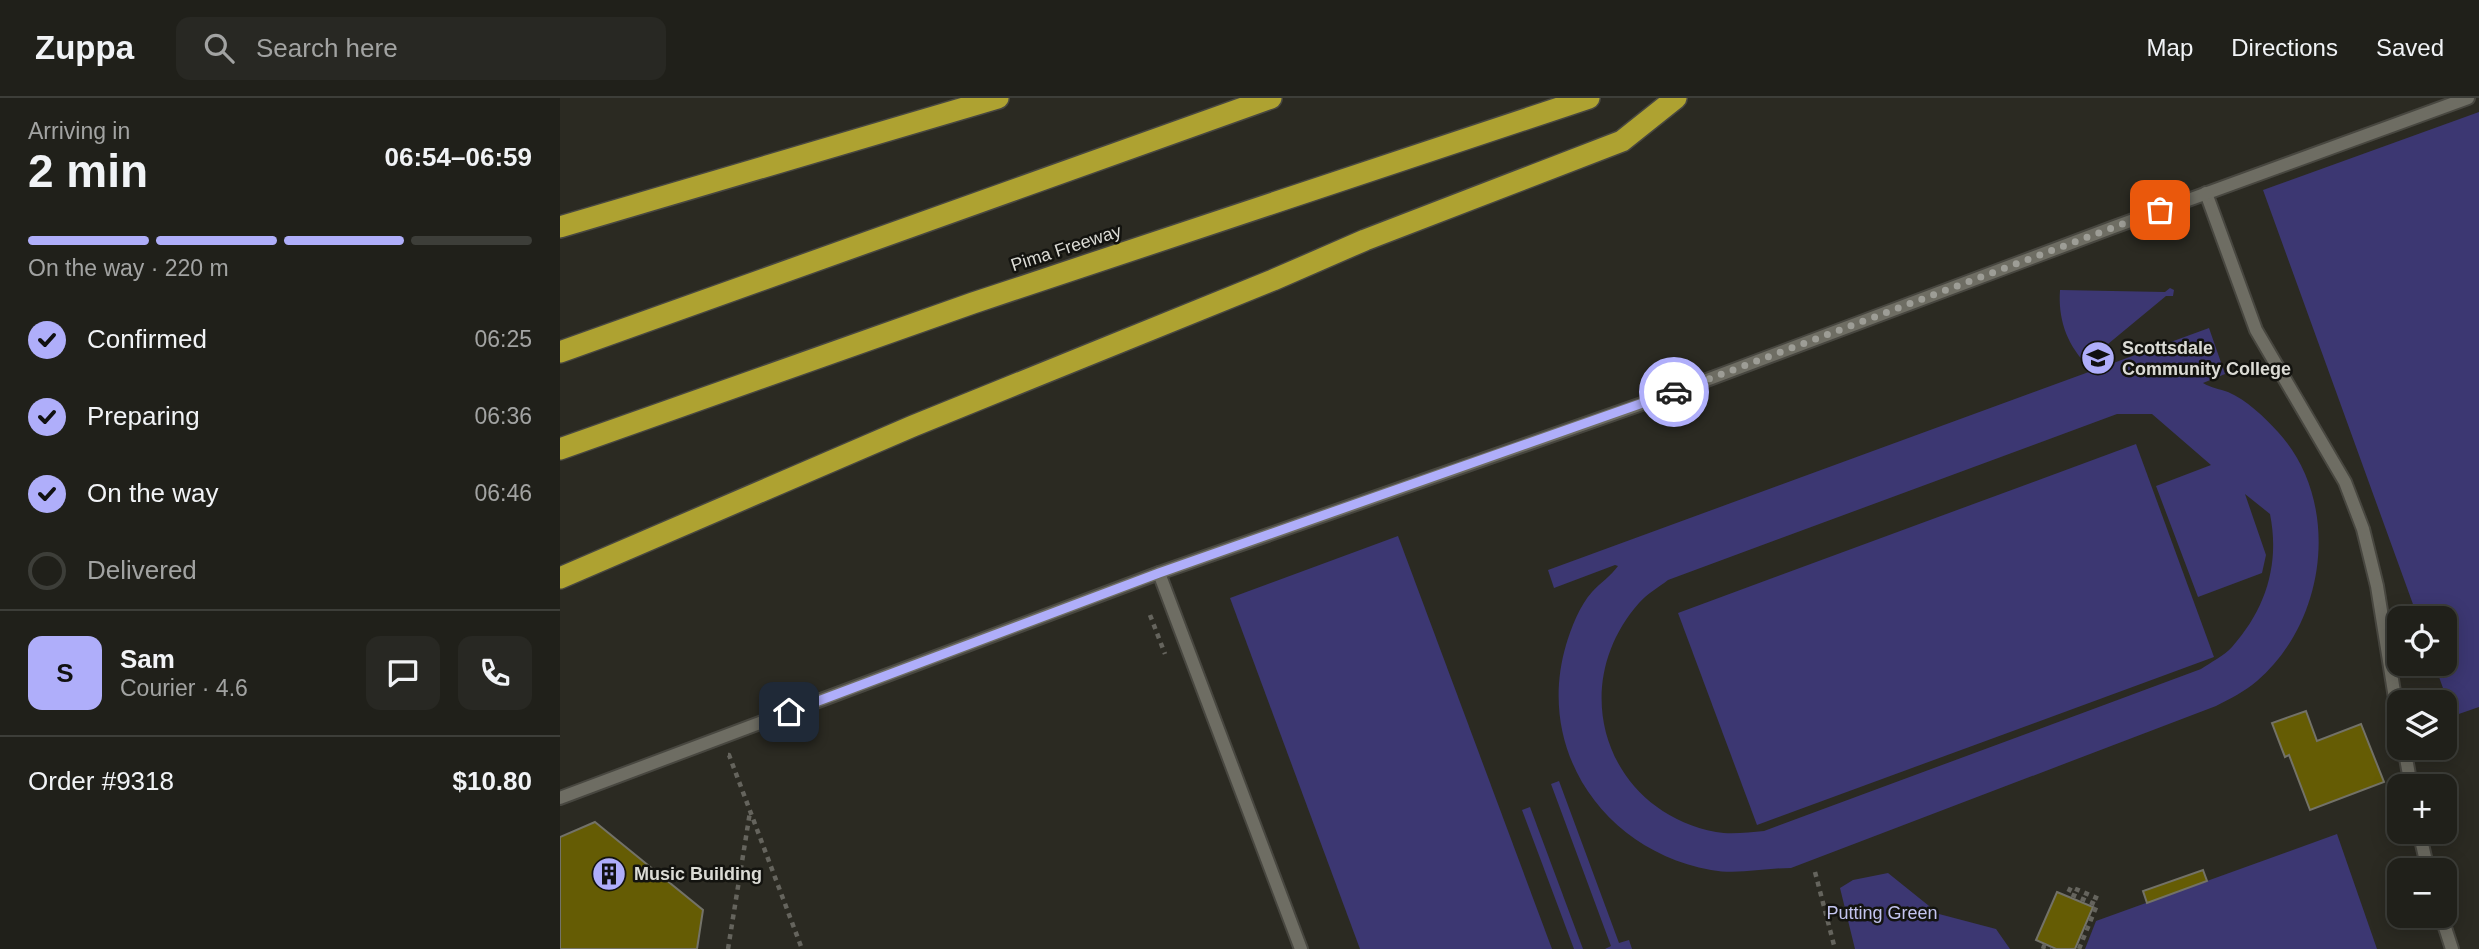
<!DOCTYPE html>
<html lang="en">
<head>
<meta charset="utf-8">
<style>
	:root { --surface:#20201a; --page:#282823; --text:#f1f3f6; --muted:#a2a3a2; --line:#3d3e39; --accent:#afaefa }
	body { margin:0; font-family:Arial,sans-serif; background:var(--page); color:var(--text); height:100vh; display:flex; flex-direction:column; font-size:26px; white-space:nowrap }
	* { box-sizing:border-box; margin:0 }
	p { font-size:23px; color:var(--muted) }
	.icon { flex:none; width:38px; height:38px; fill:none; stroke:currentColor; stroke-width:2; stroke-linecap:round; stroke-linejoin:round }
	.map { position:relative; flex:1; overflow:hidden }
	.drawer { display:flex; flex-direction:column; background:var(--surface); width:560px }
	.drawer>* { flex:none }
	.controls { position:absolute; left:1827px; top:508px; display:grid; gap:14px }
	.controls a { display:grid; place-items:center; width:70px; height:70px; border-radius:14px; background:var(--surface); box-shadow:0 4px 18px #0003,0 0 0 2px var(--line); font-size:35px }
	.pin { position:absolute; display:grid; place-items:center; width:60px; height:60px; color:#fff; margin:-30px; border-radius:14px; box-shadow:0 4px 10px #0006 }
	.courier { position:absolute; display:grid; place-items:center; width:70px; height:70px; margin:-35px; border:5px solid #afaefa; border-radius:50%; background:#fff; color:#222; box-shadow:0 2px 9px #0007 }
	.headline em { font-style:normal; font-weight:800 }
	.headline div { display:flex; flex-direction:column-reverse }
	.headline { display:flex; align-items:center; justify-content:space-between; height:119px; padding:0 28px }
	h1 { font-size:46px; font-weight:800; line-height:52px }
	.bar { display:grid; grid-template-columns:repeat(4,1fr); gap:10px 7px; align-content:center; height:84px; padding:0 28px }
	.bar i { height:9px; border-radius:5px; background:var(--line) }
	.bar .current { background:var(--accent) }
	.bar p { grid-column:span 4 }
	.line { display:flex; align-items:center; gap:18px; padding:0 28px; border-top:2px solid var(--line) }
	.line div { flex:1 }
	.round { display:grid; place-items:center; flex:none; width:74px; height:74px; border-radius:14px; background:var(--page) }
	ol { padding:0 28px; list-style:none }
	li { display:flex; align-items:center; gap:21px; height:77px }
	li p { margin-inline-start:auto }
	li .icon { padding:7px; border-radius:50%; background:var(--accent); color:#111; stroke-width:4 }
	li:last-child { color:var(--muted) }
	li i { width:38px; height:38px; border:4px solid var(--line); border-radius:50% }
	header { display:flex; align-items:center; gap:42px; box-sizing:border-box; height:98px; padding:0 35px; background:var(--surface); border-bottom:2px solid var(--line) }
	header strong { font-size:33px }
	nav { display:flex; gap:38px; margin-inline-start:auto; font-size:24px }
	.search { width:490px; height:63px; background:var(--page); display:flex; align-items:center; gap:18px; box-sizing:border-box; padding:0 24px; border-radius:14px; color:var(--muted); font-size:26px }
	main { display:flex; flex:1; min-height:0 }
	.map>svg:first-child { display:block }
</style>
</head>
<body>
<header>
<strong>Zuppa</strong>
<div class="search"><svg class="icon" aria-label="search" viewBox="0 0 24 24"><circle cx="10" cy="10" r="6"/><path d="M15 15l6 6"/></svg>Search here</div>
<nav><a>Map</a><a>Directions</a><a>Saved</a></nav>
</header>
<main>
<section class="drawer">
<div class="headline"><div><h1>2 min</h1><p>Arriving in</p></div><em>06:54–06:59</em></div>
<div class="bar"><i class="current"></i><i class="current"></i><i class="current"></i><i></i><p>On the way · 220 m</p></div>
<ol>
<li><svg class="icon" aria-label="check" viewBox="0 0 24 24"><path d="M5 12l5 5 9-10"/></svg>Confirmed<p>06:25</p></li>
<li><svg class="icon" aria-label="check" viewBox="0 0 24 24"><path d="M5 12l5 5 9-10"/></svg>Preparing<p>06:36</p></li>
<li><svg class="icon" aria-label="check" viewBox="0 0 24 24"><path d="M5 12l5 5 9-10"/></svg>On the way<p>06:46</p></li>
<li><i></i>Delivered</li>
</ol>
<div class="line" style="height:126px"><b class="round" style="background:var(--accent);color:#111">S</b><div><b>Sam</b><p>Courier · 4.6</p></div><a class="round"><svg class="icon" aria-label="chat" viewBox="0 0 24 24"><path d="M4 5h16v11H9l-5 4z"/></svg></a><a class="round"><svg class="icon" aria-label="phone" viewBox="0 0 24 24"><path d="M5 4h4l2 5-3 2q2 4 5 5l2-3 5 2v4C11 20 4 13 5 4z"/></svg></a></div>
<div class="line" style="height:91px"><div>Order #9318</div><b>$10.80</b></div>
</section>
<div class="map">
<svg width="1919" height="851" viewBox="0 0 1919 851">
	<rect width="100%" height="100%" fill="#2b2a22"/>
	<g fill="#3c3772" fill-rule="evenodd">
		<polygon points="1919,14 1919,609 1893,618 1874,565 1885,565 1885,520 1858,520 1703,92"/>
		<path d="M1610,190L1614,192L1613,198H1606L1525,265C1506,244 1498,220 1500,192L1605,194Z"/>
		<path d="M1649,230L1665,276L1643,285C1651,290 1660,291 1668,294C1687,302 1704,319 1718,334C1782,404 1767,523 1697,583C1685,593 1670,601 1656,608L1231,770C1204,770 1178,777 1151,772C1045,753 975,653 1006,547C1011,530 1020,507 1032,494C1040,485 1051,478 1058,468L1055,467L994,490L988,472ZM1557,316H1592L1651,367L1596,388L1638,499L1702,475L1706,457L1685,396L1710,416C1720,466 1706,511 1672,549C1664,558 1651,564 1641,571L1204,733C1189,734 1172,737 1156,734C1046,713 1005,589 1079,505C1087,496 1099,489 1108,482Z"/>
		<polygon points="1576,346 1654,559 1197,727 1118,515"/>
		<polygon points="838,438 992,851 800,851 670,500"/>
		<polygon points="999,683 1059,845 1069,842 1072,851 1045,851 1051,848 991,686"/>
		<polygon points="970,709 1023,851 1014,851 962,712"/>
		<polygon points="1777,736 1817,851 1525,851 1536,823"/>
		<polygon points="1328,775 1379,816 1436,831 1450,851 1295,851 1280,790 1293,782"/>
	</g>
	<g fill="#655c04" stroke="#737268" stroke-width="2">
		<polygon points="1746,613 1757,643 1801,626 1824,684 1750,712 1729,657 1725,659 1712,625"/>
		<polygon points="35,724 143,812 137,851 0,851 0,739"/>
		<polygon points="1643,772 1647,783 1587,805 1583,793"/>
		<polygon points="1497,794 1533,809 1515,851 1496,851 1476,842"/>
	</g>
	<g fill="none" stroke-linecap="round" stroke-linejoin="round">
		<g stroke="#484740" stroke-width="16">
			<g id="service">
				<polyline points="1646,95 1696,232 1785,384 1803,431 1817,488 1839,625"/>
				<polyline points="599,475 741,851"/>
				<polyline points="1844,649 1851,688"/>
				<polyline points="0,700 599,475 1096,301 1554,129 1908,0"/>
				<polyline points="1859,733 1868,772"/>
				<polyline points="1881,817 1892,851"/>
			</g>
		</g>
		<g stroke="#484740" stroke-width="24">
			<g id="motorway">
				<polyline points="0,129 438,0"/>
				<polyline points="0,254 711,0"/>
				<polyline points="0,351 413,205 1029,0"/>
				<polyline points="0,480 353,328 713,182 805,142 1062,43 1116,0"/>
			</g>
		</g>
		<g stroke="#65645d" stroke-width="4.5" stroke-dasharray="5 5" stroke-linecap="butt">
			<polyline points="590,517 605,556"/>
			<polyline points="168,657 169,657 242,851"/>
			<polyline points="1255,774 1275,851"/>
			<polyline points="168,851 190,714"/>
			<polyline points="1483,851 1484,848 1491,851"/>
			<polyline points="1519,851 1537,807 1508,795 1511,789 1539,801"/>
		</g>
		<use href="#service" stroke="#6e6d63" stroke-width="12"/>
		<use href="#motorway" stroke="#aea231" stroke-width="21"/>
	</g>
	<g fill="none" stroke-linecap="round" stroke-linejoin="round">
		<polyline stroke="#9d9d96" stroke-width="7" stroke-dasharray="0 12.6" points="1114,294 1600,112"/>
		<polyline stroke="#afaefa" stroke-width="9" points="229,614 599,475 1114,294"/>
	</g>
	<defs>
		<g id="university-disc" transform="scale(1.75)"><circle r="9.5" fill="#afaefa" stroke="#13130f"/><path d="M0-5L7-2L0 1L-7-2ZM-4 1L0 2.5L4 1V4Q0 6-4 4Z" fill="#111"/></g>
		<g id="building-disc" transform="scale(1.75)"><circle r="9.5" fill="#afaefa" stroke="#13130f"/><path d="M-4-6H4V6H1V3H-1V6H-4ZM-2.5-4.3h1.7v1.8h-1.7ZM.8-4.3h1.7v1.8H.8ZM-2.5-1h1.7V.8h-1.7ZM.8-1h1.7V.8H.8Z" fill="#111"/></g>
	</defs>
	<g fill-rule="evenodd">
		<use href="#university-disc" x="1538" y="260"/>
		<use href="#building-disc" x="49" y="776"/>
	</g>
	<g text-anchor="middle" dominant-baseline="central" stroke-width="5" stroke-linejoin="round" paint-order="stroke">
		<g font-size="18" fill="#dbdbd5" stroke="#13130f">
			<text transform="translate(506 150) rotate(-18)">Pima Freeway</text>
		</g>
		<g font-size="18" font-weight="bold" fill="#dbdbd5" stroke="#13130f" text-anchor="start">
			<text x="1562" y="250">Scottsdale<tspan x="1562" dy="21">Community College</tspan></text>
			<text x="74" y="776">Music Building</text>
		</g>
		<g font-size="18" fill="#c4c5f0" stroke="#13130f">
			<text x="1322" y="815">Putting Green</text>
		</g>
	</g>
</svg>
<div class="controls">
<a><svg class="icon" aria-label="locate" viewBox="0 0 24 24"><circle cx="12" cy="12" r="6"/><path d="M12 2v4M12 18v4M2 12h4M18 12h4"/></svg></a>
<a><svg class="icon" aria-label="layers" viewBox="0 0 24 24"><path d="M12 4l9 5-9 5-9-5zM3 14l9 5 9-5"/></svg></a>
<a>+</a>
<a>−</a>
</div>
<div class="pin" style="left:1600px;top:112px;background:#ea580c"><svg class="icon" aria-label="bag" viewBox="0 0 24 24"><path d="M5 8h14l-1 12H6zM9 8a3 3 0 0 1 6 0"/></svg></div>
<div class="pin" style="left:229px;top:614px;background:#1f2937"><svg class="icon" aria-label="home" viewBox="0 0 24 24"><path d="M3 11l9-7 9 7M6 9v11h12V9"/></svg></div>
<div class="courier" style="left:1114px;top:294px"><svg class="icon" aria-label="car" viewBox="0 0 24 24"><path d="M5 17H2v-5l4-1 3-4h7l3 4 3 1v5h-3M9 17h6M6 11h13"/><circle cx="7" cy="17" r="2"/><circle cx="17" cy="17" r="2"/></svg></div>
</div>
</main>
</body>
</html>
